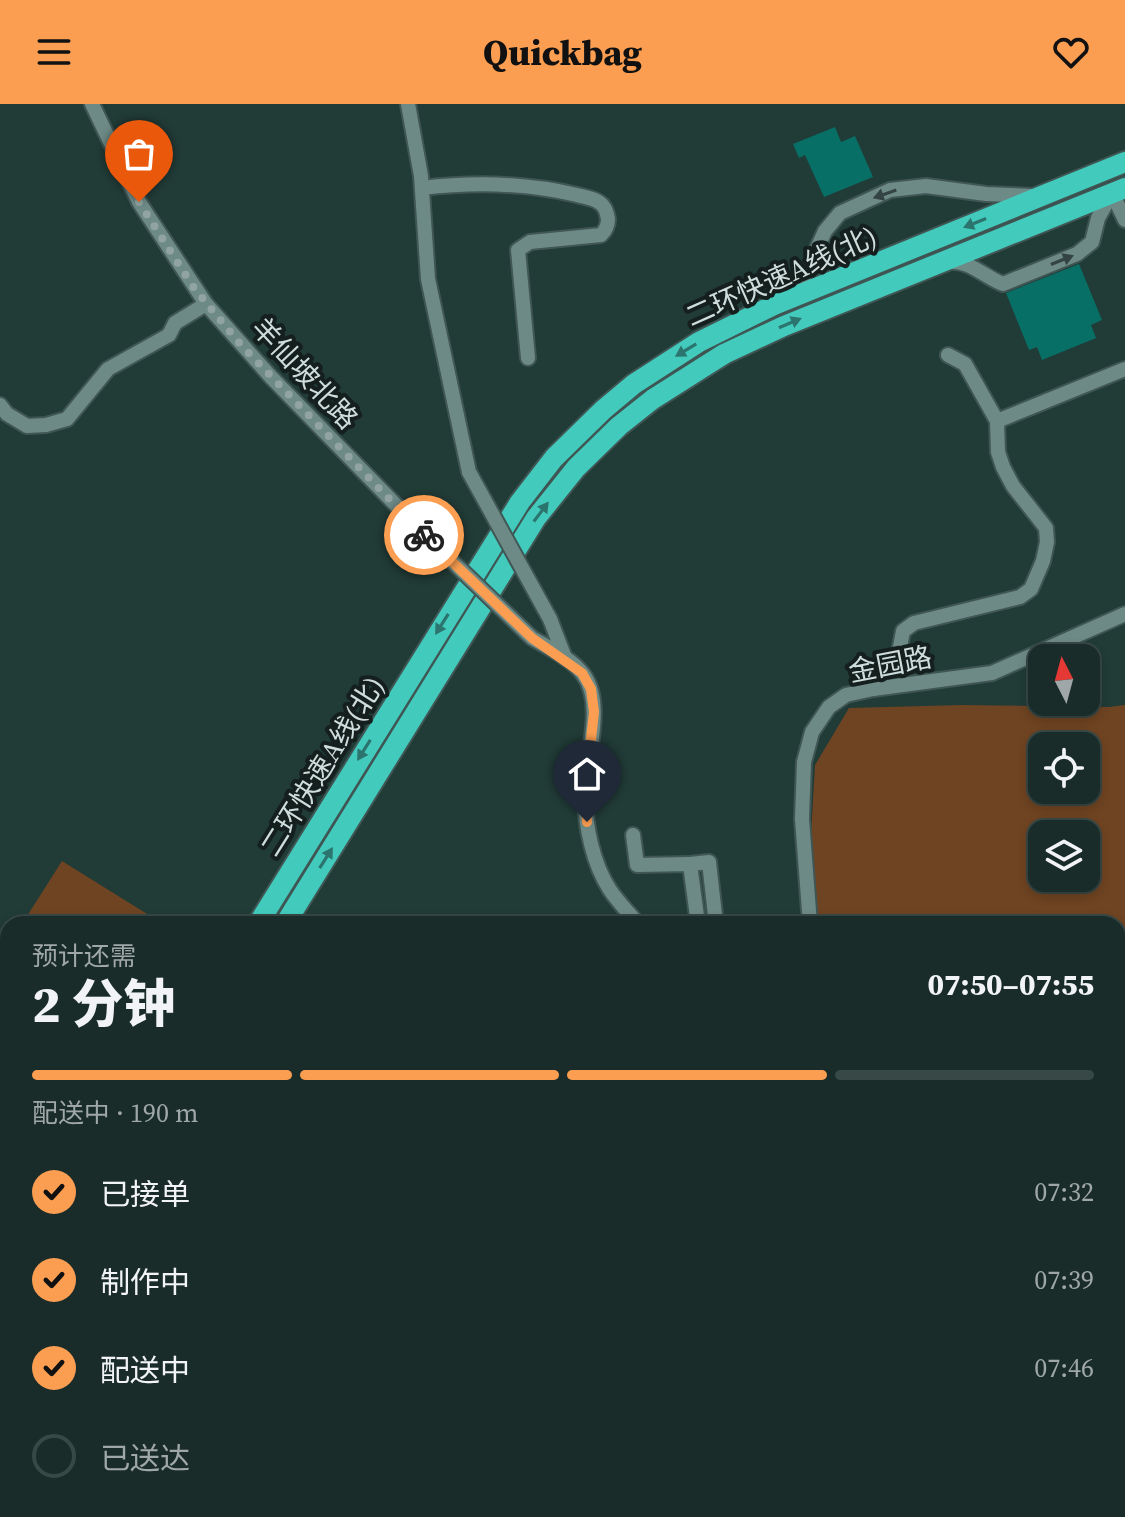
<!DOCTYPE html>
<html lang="zh">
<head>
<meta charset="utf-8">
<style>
	:root { --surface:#192c29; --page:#223431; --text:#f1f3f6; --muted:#9fa7a8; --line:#374846; --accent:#fb9e51 }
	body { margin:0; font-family:"Source Serif 4","Noto Sans SC",serif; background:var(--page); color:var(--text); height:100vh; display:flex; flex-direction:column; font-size:30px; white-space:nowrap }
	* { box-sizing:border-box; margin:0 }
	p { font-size:26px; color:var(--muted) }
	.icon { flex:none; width:44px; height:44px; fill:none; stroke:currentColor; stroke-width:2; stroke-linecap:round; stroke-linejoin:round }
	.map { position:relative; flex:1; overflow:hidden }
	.side { position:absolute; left:0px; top:812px; width:1126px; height:602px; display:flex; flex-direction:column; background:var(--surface); border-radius:24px 24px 0 0; box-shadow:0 4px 12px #0003,0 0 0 2px var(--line) }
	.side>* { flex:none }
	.needle { width:52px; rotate:354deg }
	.fabs { position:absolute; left:1028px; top:540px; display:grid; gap:16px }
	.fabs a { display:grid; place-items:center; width:72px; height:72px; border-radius:16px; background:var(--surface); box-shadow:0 4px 12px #0003,0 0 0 2px var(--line); font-size:40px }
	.pin { position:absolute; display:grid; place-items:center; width:68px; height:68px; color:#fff; margin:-82px -34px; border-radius:50% 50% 50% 0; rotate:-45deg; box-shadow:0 0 8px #0007 }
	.pin .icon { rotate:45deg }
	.courier { position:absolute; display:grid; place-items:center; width:80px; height:80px; margin:-40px; border:6px solid #fb9e51; border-radius:50%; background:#fff; color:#222; box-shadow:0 2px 10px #0007 }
	.headline em { font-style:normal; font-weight:800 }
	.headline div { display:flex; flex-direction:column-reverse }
	.headline { display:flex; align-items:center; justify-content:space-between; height:136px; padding:0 32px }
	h1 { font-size:52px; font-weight:800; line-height:60px }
	.bar { display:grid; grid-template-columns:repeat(4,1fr); gap:12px 8px; align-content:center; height:96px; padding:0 32px }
	.bar i { height:10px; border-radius:6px; background:var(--line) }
	.bar .active { background:var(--accent) }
	.bar p { grid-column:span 4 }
	ol { padding:0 32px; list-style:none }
	li { display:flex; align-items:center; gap:24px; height:88px }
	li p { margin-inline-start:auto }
	li .icon { padding:8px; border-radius:50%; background:var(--accent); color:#111; stroke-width:4 }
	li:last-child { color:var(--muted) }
	li i { width:44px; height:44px; border:4px solid var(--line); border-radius:50% }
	header { display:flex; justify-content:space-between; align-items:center; height:104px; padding:0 32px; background:var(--accent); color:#111; font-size:36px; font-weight:800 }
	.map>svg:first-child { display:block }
</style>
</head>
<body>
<header><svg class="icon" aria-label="menu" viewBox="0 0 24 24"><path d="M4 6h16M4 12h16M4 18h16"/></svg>Quickbag<svg class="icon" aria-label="heart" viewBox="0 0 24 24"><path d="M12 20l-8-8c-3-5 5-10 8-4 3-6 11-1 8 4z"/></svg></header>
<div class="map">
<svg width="1125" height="1413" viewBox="0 0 1125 1413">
	<rect width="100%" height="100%" fill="#213b37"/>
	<g fill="#6e4422" fill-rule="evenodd">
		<path d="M962,601L1109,603L1125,601V998L1118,1000V820H817L810,747L815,661L849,604ZM1042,642H1086V686H1042ZM1042,730H1086V774H1042Z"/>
		<polygon points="62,757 160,818 158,820 22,820"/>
		<polygon points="8,842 8,967 0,962 0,855"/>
	</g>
	<g fill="#086f66">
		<polygon points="835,23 841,38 855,32 873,73 824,93 805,51 799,54 793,40"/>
		<polygon points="1079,160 1102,216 1091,221 1096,234 1042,256 1037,243 1029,246 1006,189"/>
	</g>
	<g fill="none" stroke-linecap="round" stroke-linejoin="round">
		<g stroke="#3f5654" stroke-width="18">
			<g id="minor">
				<polyline points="92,0 139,98 206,200 270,272 433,439"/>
				<polyline points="408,0 421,72 428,175 469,368"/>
				<path d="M422,84C473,78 527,79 577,91C584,93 594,94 600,99C605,102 607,109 608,115C608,122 606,126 601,131L530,138L518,146L528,254"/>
				<polyline points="1112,89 1125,116"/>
				<path d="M947,158C969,155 984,173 1003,180L1077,150L1092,138L1098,114L1112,89"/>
				<polyline points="782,193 804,173 825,127 840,109 890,86 926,82 986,90 1033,92"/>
				<polyline points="0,301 7,310 27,322 46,321 67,315 108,265 169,231 175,219 206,200"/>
				<polyline points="997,317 1125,265"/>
				<polyline points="550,515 565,554"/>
				<path d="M532,534C549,544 571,554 583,570C606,600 585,656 585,691C585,722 593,760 610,786C618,798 629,809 638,820"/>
				<polyline points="873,585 878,570 897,559 903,527 914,519 1020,493 1031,485 1043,457 1047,438 1046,424 1013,382 1003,363 998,348 997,317 965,260 948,251"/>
				<polyline points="633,731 637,761 690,760 698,820"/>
				<polyline points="690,760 709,758 716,820"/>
				<polyline points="810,820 802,715 804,658 812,628 829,603 846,591 873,585 992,569 1125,510"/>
				<polyline points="1118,1132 1125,1135"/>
				<polyline points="1118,1150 1125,1153"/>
				<polyline points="37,1406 41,1413"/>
				<polyline points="116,1406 120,1413"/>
				<polyline points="202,1406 205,1413"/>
				<polyline points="444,1406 445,1413"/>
				<polyline points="908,1406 909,1413"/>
			</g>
		</g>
		<g stroke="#3f5654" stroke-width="24">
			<g id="highway">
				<polyline points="258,820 520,398 554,354 603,306 634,280 699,238 774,201 1125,58"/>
				<polyline points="285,820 536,414 576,364 619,322 653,295 724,250 784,222 1125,84"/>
				<polyline points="0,1186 8,1179"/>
				<polyline points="0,1218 8,1211"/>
			</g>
		</g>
		<use href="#minor" stroke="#6e8a86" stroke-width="14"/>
		<use href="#highway" stroke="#42cbbd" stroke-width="20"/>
		<g stroke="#3f5654" stroke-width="18" stroke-linecap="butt">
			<g id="minor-bridge">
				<polyline points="469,368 550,515"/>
				<polyline points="433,439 532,534"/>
			</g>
		</g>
		<use href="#minor-bridge" stroke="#6e8a86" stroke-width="14"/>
	</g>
	<defs><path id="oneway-solid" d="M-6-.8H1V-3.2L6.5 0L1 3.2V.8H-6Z" transform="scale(2)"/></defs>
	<g fill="#344442">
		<use href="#oneway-solid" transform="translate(885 90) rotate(161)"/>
		<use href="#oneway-solid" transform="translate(1062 156) rotate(-22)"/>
	</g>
	<g fill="#2b756e">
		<use href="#oneway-solid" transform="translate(975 119) rotate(158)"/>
		<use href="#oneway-solid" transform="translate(790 219) rotate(-23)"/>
		<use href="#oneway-solid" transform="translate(686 246) rotate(149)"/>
		<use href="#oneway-solid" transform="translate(541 408) rotate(-53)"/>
		<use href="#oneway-solid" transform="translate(442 520) rotate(122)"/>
		<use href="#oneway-solid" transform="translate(364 646) rotate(122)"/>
		<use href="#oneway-solid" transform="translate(326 754) rotate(-58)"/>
	</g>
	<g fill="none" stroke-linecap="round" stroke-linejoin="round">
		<polyline stroke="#91a4a2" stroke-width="8" stroke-dasharray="0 14.4" points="139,98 194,184 241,241 424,431"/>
		<polyline stroke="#fb9e51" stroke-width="10" points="424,431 532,534 582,569 591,585 594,608 585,690 587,718"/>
	</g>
	<g text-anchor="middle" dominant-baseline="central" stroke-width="8" stroke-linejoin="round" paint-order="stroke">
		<g font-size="28" fill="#cedddb" stroke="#141f1e">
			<text transform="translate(781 172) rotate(-24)">二环快速A线(北)</text>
			<text transform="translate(305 269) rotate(47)">羊仙坡北路</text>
			<text transform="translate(890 560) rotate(-11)">金园路</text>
			<text transform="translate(322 662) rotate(-58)">二环快速A线(北)</text>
		</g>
	</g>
</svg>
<div class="fabs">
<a><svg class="needle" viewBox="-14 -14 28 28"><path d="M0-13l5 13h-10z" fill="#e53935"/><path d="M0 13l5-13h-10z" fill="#9fa7a8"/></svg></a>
<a><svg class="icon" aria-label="locate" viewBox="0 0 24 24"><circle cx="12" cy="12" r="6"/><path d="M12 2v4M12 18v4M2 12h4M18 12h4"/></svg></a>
<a><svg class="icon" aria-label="layers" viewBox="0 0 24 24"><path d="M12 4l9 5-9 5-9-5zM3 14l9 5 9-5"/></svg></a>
</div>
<div class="pin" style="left:139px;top:98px;background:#ea580c"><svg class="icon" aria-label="bag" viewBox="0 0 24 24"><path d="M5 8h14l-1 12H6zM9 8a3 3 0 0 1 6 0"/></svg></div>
<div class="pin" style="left:587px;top:718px;background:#1f2937"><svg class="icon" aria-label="home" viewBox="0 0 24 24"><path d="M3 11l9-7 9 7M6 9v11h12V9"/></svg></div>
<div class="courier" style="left:424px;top:431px"><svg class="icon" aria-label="bike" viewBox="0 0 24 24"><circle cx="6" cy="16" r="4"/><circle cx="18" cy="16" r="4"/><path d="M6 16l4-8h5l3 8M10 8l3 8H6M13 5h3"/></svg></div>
<section class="side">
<div class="headline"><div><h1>2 分钟</h1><p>预计还需</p></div><em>07:50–07:55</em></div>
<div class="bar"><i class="active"></i><i class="active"></i><i class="active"></i><i></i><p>配送中 · 190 m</p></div>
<ol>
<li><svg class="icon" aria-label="check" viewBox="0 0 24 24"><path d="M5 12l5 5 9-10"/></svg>已接单<p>07:32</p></li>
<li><svg class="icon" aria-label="check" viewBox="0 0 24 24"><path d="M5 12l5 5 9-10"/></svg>制作中<p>07:39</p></li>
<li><svg class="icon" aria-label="check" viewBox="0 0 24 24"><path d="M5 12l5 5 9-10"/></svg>配送中<p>07:46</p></li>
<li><i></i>已送达</li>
</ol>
</section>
</div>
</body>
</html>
